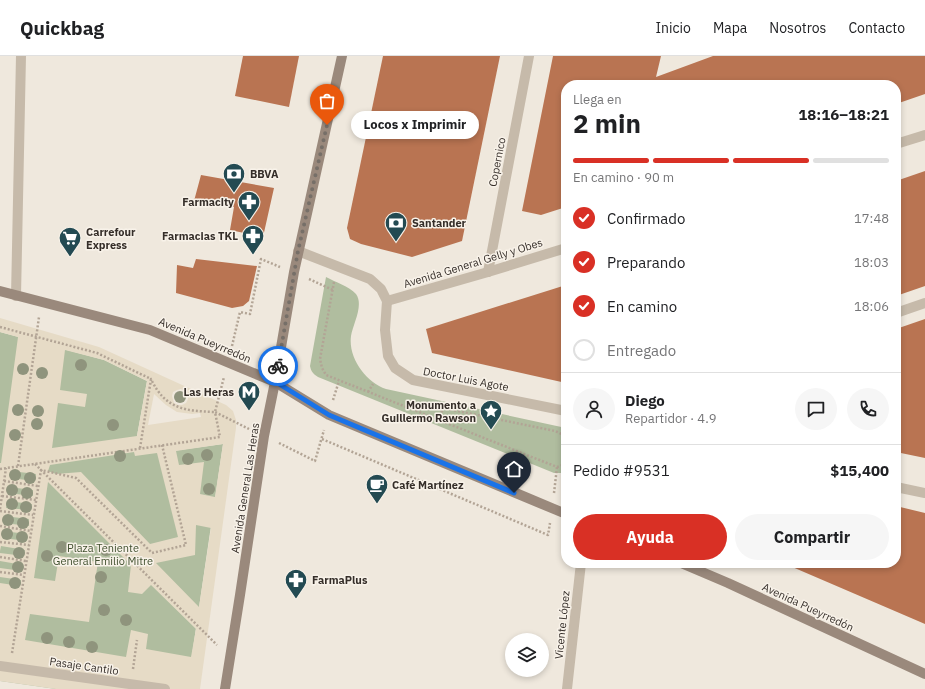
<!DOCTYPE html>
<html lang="es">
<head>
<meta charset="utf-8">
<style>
	:root { --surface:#fff; --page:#f6f6f6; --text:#202124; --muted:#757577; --line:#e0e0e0; --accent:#d93025 }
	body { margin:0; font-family:"IBM Plex Sans",sans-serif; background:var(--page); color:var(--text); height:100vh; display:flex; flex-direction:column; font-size:15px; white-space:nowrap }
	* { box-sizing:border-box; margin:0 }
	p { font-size:13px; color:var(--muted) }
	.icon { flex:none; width:22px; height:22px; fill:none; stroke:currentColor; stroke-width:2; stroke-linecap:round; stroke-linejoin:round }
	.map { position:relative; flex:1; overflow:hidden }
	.side { position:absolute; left:561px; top:24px; width:340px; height:488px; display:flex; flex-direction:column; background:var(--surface); border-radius:16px; box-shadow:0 2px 6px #0003 }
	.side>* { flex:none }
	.buttons { position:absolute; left:505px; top:577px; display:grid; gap:8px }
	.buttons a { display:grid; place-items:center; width:44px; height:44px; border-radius:50%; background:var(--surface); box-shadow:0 2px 6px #0003; font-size:20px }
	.pin { position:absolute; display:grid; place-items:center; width:34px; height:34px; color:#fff; margin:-41px -17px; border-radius:50% 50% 50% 0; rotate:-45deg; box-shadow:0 0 4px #0007 }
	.pin .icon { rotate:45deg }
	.courier { position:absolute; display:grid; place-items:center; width:40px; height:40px; margin:-20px; border:3px solid #1a73e8; border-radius:50%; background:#fff; color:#222; box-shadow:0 1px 5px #0007 }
	.bubble { position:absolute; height:28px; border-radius:14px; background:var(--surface); box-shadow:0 2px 6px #0003; font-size:13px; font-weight:700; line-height:28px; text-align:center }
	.head em { font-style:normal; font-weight:700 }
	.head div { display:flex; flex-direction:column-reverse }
	.head { display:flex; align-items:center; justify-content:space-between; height:68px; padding:0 12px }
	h1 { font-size:26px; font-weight:700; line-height:30px }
	.bar { display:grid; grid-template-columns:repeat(4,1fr); gap:6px 4px; align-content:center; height:48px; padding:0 12px }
	.bar i { height:5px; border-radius:3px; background:var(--line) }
	.bar .active { background:var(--accent) }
	.bar p { grid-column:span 4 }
	.line { display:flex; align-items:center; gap:10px; padding:0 12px; border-top:1px solid var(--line) }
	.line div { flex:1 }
	.round { display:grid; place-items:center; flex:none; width:42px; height:42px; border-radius:21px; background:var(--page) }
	ol { padding:0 12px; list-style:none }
	li { display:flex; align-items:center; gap:12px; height:44px }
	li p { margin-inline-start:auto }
	li .icon { padding:4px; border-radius:50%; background:var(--accent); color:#fff; stroke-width:4 }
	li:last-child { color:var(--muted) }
	li i { width:22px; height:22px; border:2px solid var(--line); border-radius:50% }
	.cta { display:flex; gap:8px; margin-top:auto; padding:8px 12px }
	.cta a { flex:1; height:46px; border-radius:24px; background:var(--accent); color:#fff; font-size:16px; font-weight:700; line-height:46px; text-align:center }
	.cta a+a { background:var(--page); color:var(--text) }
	header { display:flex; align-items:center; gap:24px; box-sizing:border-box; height:56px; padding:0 20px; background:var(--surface); border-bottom:1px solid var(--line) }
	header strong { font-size:19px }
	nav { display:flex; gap:22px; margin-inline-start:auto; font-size:14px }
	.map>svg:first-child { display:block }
</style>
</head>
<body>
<header>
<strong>Quickbag</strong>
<nav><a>Inicio</a><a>Mapa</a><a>Nosotros</a><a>Contacto</a></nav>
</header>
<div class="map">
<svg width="925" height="633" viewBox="0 0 925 633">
	<rect width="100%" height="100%" fill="#efe8dd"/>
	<g fill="#b0bd9f">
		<path d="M326,221C335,226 349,230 356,238C364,249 353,268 351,280C348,302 366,326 386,333L566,372V417H554L318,321C313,318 311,315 310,310Z"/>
		<polygon points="0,276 104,304 147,325 134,396 158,397 223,388 187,633 56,633 0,625"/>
	</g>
	<path fill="#e6dbc6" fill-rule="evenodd" d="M0,262L99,291L226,349L233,355L236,364V372L200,633H56L0,625V527L20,530L21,524L0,521V512L22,515L23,509L0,505V497L24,500L25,494L1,490L0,495V407H1L18,281L0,276ZM65,294L104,304L147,325L137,380L52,392L58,347L85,351L87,338L60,334ZM181,333L185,335L188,338V343L186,347L182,349H178L174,347L172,340L173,336L177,334ZM154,338L166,349L177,356L192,358L200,357L201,361L148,369ZM223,388L215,441L200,438L204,406L179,409L176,395ZM134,396L135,400L157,397L178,481L150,488L81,416L56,418L48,415L50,409ZM11,415L36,418L35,425L10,422ZM48,426L131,509L128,536L142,538L151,529L196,573L191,601L146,593L148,578L131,574L126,601L25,584L30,558L89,566L98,506L59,500L55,525L34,522ZM9,431L33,434V440L8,437ZM7,445L32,448L31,454L6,452ZM4,460L29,463V470L4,467ZM196,469L211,472L199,551L156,507L195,499ZM3,475L27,478V485L2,482Z"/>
	<g fill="#b97452">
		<polygon points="243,0 299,0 289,51 235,40"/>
		<polygon points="383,0 500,0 462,185 412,201 361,188 350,183 347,172"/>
		<polygon points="553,0 661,0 656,21 713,0 925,0 925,38 896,48 896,29 566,29 566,151 541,159 522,155"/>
		<polygon points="925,115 925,230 896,240 896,125"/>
		<polygon points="201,119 274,132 263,181 230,174 234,151 194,145"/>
		<polygon points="196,203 257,210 249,245 243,250 232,252 176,237 177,209 193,212"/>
		<polygon points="566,229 566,327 432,297 426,273"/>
		<polygon points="925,263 925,402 896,396 896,273"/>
		<polygon points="896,450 925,457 925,568 783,507 896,507"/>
	</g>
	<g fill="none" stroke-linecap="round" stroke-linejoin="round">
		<g stroke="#b2a495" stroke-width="2.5" stroke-dasharray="2 2" stroke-linecap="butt">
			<polyline points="309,223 333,234"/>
			<polyline points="334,226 320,303 322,312 326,319 557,411 566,408"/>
			<polyline points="0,271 97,297 151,323"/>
			<polyline points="232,290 240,256 250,258 261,203 280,211"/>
			<polyline points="368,336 373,328"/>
			<polyline points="333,344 339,325"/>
			<polyline points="439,364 443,352 555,375 566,380"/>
			<polyline points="322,383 548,479 550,467"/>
			<polyline points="279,387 315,405 324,374"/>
			<path d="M140,392L151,323C165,353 185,355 215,356L224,321"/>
			<polyline points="35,408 217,589"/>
			<polyline points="18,410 39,261"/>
			<polyline points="0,413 220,381 215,356 249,373"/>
			<polyline points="4,425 38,430"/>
			<polyline points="554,437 557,411"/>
			<polyline points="2,440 36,444"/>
			<polyline points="0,453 6,412"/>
			<polyline points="0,455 33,459"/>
			<polyline points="0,470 31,475"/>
			<polyline points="0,486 29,489"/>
			<polyline points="0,501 26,505"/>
			<polyline points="0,516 24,519"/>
			<polyline points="12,597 41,414 76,422 152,497 186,489 162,389"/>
			<polyline points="133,613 137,584"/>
		</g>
		<g stroke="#c6baaa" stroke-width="10">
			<polyline points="896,88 925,79"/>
			<polyline points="298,195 370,223 381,233 387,245 385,274 388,300 395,312 413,324 566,355"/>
			<polyline points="488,216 529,0"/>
			<polyline points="16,240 21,0"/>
			<polyline points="387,245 488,216 566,192"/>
			<polyline points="896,257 925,247"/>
			<polyline points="896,431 925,437"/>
			<polyline points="0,610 165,633"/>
			<polyline points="567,633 581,507"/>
		</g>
		<g stroke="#9a897c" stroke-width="10">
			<polyline points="0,235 150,274 275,326 329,359 566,458"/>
			<polyline points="681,507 728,527 925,618"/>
			<polyline points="225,633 240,539 264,380 275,326 294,216 342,0"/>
		</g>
	</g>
	<g fill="#8f947d">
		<circle cx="81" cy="309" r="6"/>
		<circle cx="23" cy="313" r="6"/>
		<circle cx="42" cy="317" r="6"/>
		<circle cx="180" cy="341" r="6"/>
		<circle cx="18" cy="354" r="6"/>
		<circle cx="38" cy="355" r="6"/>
		<circle cx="37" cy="368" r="6"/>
		<circle cx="113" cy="369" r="6"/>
		<circle cx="15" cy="379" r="6"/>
		<circle cx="207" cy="399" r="6"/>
		<circle cx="120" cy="400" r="6"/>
		<circle cx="188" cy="403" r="6"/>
		<circle cx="15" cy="419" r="6"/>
		<circle cx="30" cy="422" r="6"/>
		<circle cx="209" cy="433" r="6"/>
		<circle cx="12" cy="434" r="6"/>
		<circle cx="27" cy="437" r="6"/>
		<circle cx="12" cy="448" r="6"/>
		<circle cx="26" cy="451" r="6"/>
		<circle cx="8" cy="464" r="6"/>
		<circle cx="23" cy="467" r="6"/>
		<circle cx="7" cy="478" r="6"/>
		<circle cx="22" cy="481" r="6"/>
		<circle cx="62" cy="491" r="6"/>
		<circle cx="106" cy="494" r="6"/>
		<circle cx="19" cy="497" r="6"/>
		<circle cx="47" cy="500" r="6"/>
		<circle cx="18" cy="511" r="6"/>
		<circle cx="101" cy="521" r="6"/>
		<circle cx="15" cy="527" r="6"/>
		<circle cx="104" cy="554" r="6"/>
		<circle cx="126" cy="564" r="6"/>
		<circle cx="47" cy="582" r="6"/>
		<circle cx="69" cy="586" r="6"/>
		<circle cx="92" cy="591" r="6"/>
	</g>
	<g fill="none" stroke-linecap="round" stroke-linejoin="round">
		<polyline stroke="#766f68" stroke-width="4" stroke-dasharray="0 7.2" points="278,310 298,195 327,69"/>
		<polyline stroke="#1a73e8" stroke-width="5" points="278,310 276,326 329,359 514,437"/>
	</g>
	<defs>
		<g id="bank-pin" transform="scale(1.15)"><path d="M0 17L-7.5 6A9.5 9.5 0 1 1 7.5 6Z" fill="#234a52" stroke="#f8f2e9"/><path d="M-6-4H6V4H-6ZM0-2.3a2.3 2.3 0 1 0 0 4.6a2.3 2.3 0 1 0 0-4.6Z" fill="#fff"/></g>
		<g id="pharmacy-pin" transform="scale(1.15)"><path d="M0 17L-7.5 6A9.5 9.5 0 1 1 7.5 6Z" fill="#234a52" stroke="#f8f2e9"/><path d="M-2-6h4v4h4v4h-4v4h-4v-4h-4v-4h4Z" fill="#fff"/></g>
		<g id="supermarket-pin" transform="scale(1.15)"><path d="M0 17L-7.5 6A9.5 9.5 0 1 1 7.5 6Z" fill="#234a52" stroke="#f8f2e9"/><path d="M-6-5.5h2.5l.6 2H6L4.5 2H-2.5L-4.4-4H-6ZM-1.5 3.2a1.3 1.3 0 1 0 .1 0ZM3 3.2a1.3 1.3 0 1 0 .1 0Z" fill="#fff"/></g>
		<g id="metro-pin" transform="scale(1.15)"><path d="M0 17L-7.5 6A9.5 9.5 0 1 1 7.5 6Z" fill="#234a52" stroke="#f8f2e9"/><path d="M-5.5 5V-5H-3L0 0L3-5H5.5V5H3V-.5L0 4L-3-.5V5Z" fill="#fff"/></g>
		<g id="sight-pin" transform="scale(1.15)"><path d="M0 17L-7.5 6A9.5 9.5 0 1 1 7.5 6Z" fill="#234a52" stroke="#f8f2e9"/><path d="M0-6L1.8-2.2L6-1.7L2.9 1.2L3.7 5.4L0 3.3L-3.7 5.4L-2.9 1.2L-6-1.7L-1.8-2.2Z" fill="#fff"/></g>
		<g id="cafe-pin" transform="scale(1.15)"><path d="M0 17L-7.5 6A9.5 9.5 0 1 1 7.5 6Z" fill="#234a52" stroke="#f8f2e9"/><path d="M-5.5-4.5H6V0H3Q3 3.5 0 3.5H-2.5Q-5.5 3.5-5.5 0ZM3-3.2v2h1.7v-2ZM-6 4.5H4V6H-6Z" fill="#fff"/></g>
	</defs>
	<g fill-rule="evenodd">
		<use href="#bank-pin" x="234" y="118"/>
		<use href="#pharmacy-pin" x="249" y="146"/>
		<use href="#bank-pin" x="396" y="167"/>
		<use href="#pharmacy-pin" x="253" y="180"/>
		<use href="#supermarket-pin" x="70" y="182"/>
		<use href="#metro-pin" x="249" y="336"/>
		<use href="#sight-pin" x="491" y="355"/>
		<use href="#cafe-pin" x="377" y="429"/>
		<use href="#pharmacy-pin" x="296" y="524"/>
	</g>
	<g text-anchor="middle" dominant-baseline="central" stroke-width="3" stroke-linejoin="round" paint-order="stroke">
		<g font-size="11" fill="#352e29" stroke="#f8f2e9">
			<text transform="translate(497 106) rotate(-79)">Copernico</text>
			<text transform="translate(473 207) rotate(-17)">Avenida General Gelly y Obes</text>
			<text transform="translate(205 284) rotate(23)">Avenida Pueyrredón</text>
			<text transform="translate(466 323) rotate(11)">Doctor Luis Agote</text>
			<text transform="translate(245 432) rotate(-81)">Avenida General Las Heras</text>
			<text transform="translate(808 551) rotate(25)">Avenida Pueyrredón</text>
			<text transform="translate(562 569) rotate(-84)">Vicente López</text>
			<text transform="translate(84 610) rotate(8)">Pasaje Cantilo</text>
		</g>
		<g font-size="11" font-weight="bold" fill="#352e29" stroke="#f8f2e9" text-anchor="start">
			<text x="250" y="118">BBVA</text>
			<text x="234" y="146" text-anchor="end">Farmacity</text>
			<text x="412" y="167">Santander</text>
			<text x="86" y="176">Carrefour<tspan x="86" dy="13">Express</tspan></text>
			<text x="238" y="180" text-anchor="end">Farmacias TKL</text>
			<text x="234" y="336" text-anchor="end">Las Heras</text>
			<text x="476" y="349" text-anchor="end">Monumento a<tspan x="476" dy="13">Guillermo Rawson</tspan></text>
			<text x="392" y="429">Café Martínez</text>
			<text x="312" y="524">FarmaPlus</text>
		</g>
		<g font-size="11" fill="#41502f" stroke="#f8f2e9">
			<text x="103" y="492">Plaza Teniente<tspan x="103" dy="13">General Emilio Mitre</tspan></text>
		</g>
	</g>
</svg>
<div class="buttons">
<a><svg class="icon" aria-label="layers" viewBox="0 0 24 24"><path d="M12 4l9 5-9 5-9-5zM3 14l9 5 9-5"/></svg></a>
</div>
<div class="pin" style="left:327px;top:69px;background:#ea580c"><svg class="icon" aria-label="bag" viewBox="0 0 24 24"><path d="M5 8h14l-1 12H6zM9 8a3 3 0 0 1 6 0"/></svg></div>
<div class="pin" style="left:514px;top:437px;background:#1f2937"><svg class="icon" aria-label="home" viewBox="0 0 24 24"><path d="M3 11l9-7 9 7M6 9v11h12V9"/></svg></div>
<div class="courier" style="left:278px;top:310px"><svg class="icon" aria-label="bike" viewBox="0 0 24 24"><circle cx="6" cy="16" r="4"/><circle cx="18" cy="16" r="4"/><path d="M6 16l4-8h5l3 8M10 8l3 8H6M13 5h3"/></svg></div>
<div class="bubble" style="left:351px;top:55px;width:128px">Locos x Imprimir</div>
<section class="side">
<div class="head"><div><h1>2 min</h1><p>Llega en</p></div><em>18:16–18:21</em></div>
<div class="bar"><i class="active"></i><i class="active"></i><i class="active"></i><i></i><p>En camino · 90 m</p></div>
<ol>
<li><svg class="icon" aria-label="check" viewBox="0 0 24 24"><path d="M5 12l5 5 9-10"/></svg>Confirmado<p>17:48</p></li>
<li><svg class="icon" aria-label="check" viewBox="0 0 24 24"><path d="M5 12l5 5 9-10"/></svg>Preparando<p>18:03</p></li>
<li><svg class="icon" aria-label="check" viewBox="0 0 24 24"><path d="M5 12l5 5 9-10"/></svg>En camino<p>18:06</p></li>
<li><i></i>Entregado</li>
</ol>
<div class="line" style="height:72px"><a class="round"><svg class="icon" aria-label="person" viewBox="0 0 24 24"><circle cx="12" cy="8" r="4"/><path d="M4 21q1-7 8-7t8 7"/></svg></a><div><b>Diego</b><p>Repartidor · 4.9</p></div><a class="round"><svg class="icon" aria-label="chat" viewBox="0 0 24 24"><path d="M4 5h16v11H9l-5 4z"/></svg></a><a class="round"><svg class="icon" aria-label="phone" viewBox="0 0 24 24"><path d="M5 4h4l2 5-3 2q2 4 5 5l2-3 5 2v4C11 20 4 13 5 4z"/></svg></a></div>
<div class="line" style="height:52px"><div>Pedido #9531</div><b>$15,400</b></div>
<div class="cta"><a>Ayuda</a><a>Compartir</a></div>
</section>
</div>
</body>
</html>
